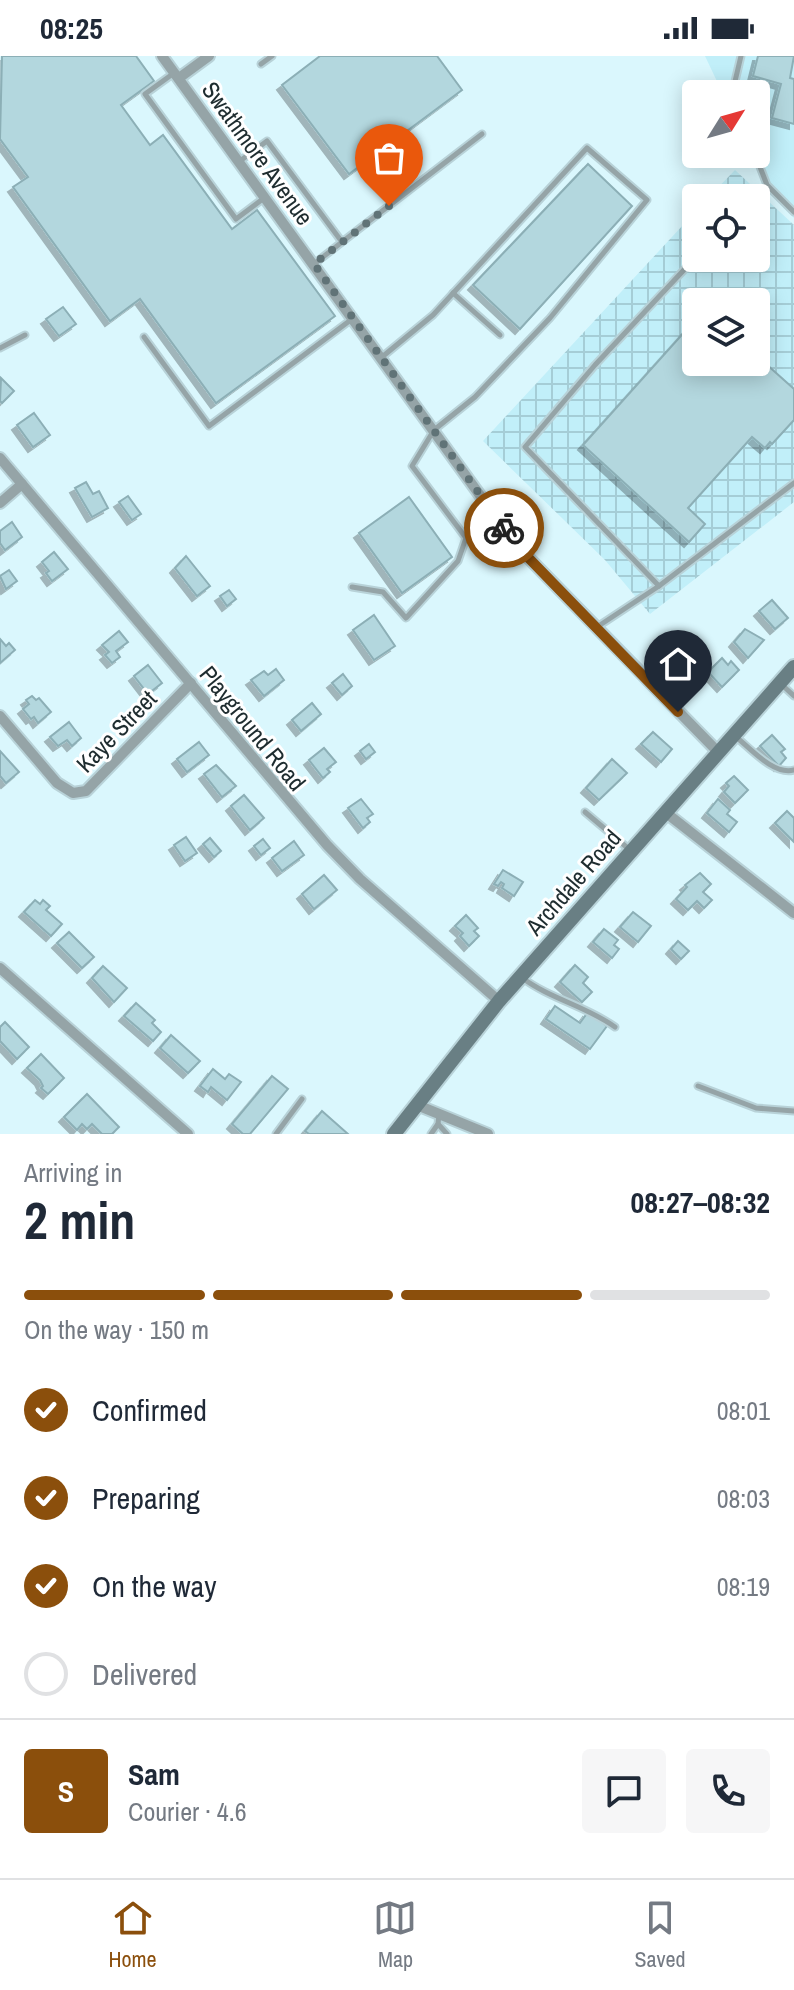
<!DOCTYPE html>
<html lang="en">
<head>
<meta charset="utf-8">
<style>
	:root { --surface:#fff; --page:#f6f6f7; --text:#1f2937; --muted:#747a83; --line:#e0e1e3; --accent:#8b4f0c }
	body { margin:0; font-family:"Archivo Narrow",sans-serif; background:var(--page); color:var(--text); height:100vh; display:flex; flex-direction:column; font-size:30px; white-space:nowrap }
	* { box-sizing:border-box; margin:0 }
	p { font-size:26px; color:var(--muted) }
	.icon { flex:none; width:44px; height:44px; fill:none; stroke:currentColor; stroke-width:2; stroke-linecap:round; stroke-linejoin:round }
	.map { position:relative; height:1078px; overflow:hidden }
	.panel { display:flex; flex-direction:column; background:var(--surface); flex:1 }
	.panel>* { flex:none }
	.needle { width:52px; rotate:53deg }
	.fabs { position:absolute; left:682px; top:24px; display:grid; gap:16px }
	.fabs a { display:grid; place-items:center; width:88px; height:88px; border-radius:8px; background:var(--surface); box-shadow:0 4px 20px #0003; font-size:40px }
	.pin { position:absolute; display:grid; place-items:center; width:68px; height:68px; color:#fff; margin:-82px -34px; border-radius:50% 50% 50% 0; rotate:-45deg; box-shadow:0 0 8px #0007 }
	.pin .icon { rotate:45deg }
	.courier { position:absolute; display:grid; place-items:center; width:80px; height:80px; margin:-40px; border:6px solid #8b4f0c; border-radius:50%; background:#fff; color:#222; box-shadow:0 2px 10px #0007 }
	.summary em { font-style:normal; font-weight:800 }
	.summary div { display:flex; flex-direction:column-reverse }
	.summary { display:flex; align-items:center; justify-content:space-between; height:136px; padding:0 24px }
	h1 { font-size:52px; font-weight:800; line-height:60px }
	.bar { display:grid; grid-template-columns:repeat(4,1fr); gap:12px 8px; align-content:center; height:96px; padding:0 24px }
	.bar i { height:10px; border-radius:6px; background:var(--line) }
	.bar .on { background:var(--accent) }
	.bar p { grid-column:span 4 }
	.line { display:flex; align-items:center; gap:20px; padding:0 24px; border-top:2px solid var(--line) }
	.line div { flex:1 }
	.round { display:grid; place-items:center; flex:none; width:84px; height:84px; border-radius:8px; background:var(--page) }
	ol { padding:0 24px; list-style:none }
	li { display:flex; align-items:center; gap:24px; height:88px }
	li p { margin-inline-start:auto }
	li .icon { padding:8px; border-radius:50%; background:var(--accent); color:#fff; stroke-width:4 }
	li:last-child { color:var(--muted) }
	li i { width:44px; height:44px; border:4px solid var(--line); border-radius:50% }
	.status { display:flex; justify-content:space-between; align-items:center; height:56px; padding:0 40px; background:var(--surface); direction:ltr }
	.status svg { height:22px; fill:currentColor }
	.menu { display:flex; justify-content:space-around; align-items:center; height:112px; border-top:2px solid var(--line); background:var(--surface); font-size:22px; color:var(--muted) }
	.menu a { display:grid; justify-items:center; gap:4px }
	.menu .on { color:var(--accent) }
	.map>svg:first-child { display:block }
</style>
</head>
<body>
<div class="status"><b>08:25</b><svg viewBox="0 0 49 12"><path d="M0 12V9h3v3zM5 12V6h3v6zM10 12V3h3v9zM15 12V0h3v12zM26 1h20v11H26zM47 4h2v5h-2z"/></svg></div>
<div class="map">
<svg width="794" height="1078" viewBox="0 0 794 1078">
	<defs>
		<pattern id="industrial-grid" width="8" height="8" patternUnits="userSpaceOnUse" patternTransform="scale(2)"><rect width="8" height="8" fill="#c1eff9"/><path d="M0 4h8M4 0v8" fill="none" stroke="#a5cdd6"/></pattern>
		<filter id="shadow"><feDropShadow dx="-5" dy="5" stdDeviation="0" flood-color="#0004"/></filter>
	</defs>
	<rect width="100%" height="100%" fill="#daf7fd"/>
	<polygon fill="#c1eff9" points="705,0 794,0 794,162 770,138 751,98 756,98 756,38 723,38"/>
	<path fill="url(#industrial-grid)" fill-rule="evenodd" d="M735,114L794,169V446L650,558L605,504L483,385L696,155V202H756V142H708ZM696,246H756V306H696Z"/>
	<g fill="#b3d7de" stroke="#8cafb6" stroke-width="2" filter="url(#shadow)">
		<polygon points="2,0 136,0 154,25 121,49 150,89 163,79 232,173 257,154 335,260 216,347 140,243 110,265 13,131 28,121 0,83"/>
		<polygon points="320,0 437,0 462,34 349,118 282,29"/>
		<polygon points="758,0 794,0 790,22 794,23 794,68 772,62 781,28 753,20"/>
		<polygon points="588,108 632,150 520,273 473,229"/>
		<polygon points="63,251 76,268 59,280 46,263"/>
		<polygon points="696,263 696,306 756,306 756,299 794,333 794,364 772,388 770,386 765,392 752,381 688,452 705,468 689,486 583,389"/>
		<polygon points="1,322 14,335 2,347 0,345"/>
		<polygon points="34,357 50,379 33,391 17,369"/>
		<polygon points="86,426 93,438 99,435 108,452 92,461 75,432"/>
		<polygon points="128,440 141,458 132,464 119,446"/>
		<polygon points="409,441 452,501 402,537 359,477"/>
		<polygon points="12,466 22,481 5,494 0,487 0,475"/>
		<polygon points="54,496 68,513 52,525 46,517 49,515 42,506"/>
		<polygon points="186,500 210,530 197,540 175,512"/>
		<polygon points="9,514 17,525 6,533 0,520"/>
		<polygon points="229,534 236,543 227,550 220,540"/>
		<polygon points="772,544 788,562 775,573 759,555"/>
		<polygon points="374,559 395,590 374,604 353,574"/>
		<polygon points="745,573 764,584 748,602 734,586"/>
		<polygon points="119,575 128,586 116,595 120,601 112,607 105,599 109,596 102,589"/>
		<polygon points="0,583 6,590 9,587 15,594 0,607"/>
		<polygon points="722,602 728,609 731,605 739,614 722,631 708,616"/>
		<polygon points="148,609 162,627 148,638 134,620"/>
		<polygon points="276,613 284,624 264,640 251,624 264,615 268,619"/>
		<polygon points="343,618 352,630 342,639 332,627"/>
		<polygon points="32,640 36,644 39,642 51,656 38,667 34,661 31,663 23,653 29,648 26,644"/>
		<polygon points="312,647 321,658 301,675 292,664"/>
		<polygon points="69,666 81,682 72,690 67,684 58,690 50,681"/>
		<polygon points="653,676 672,693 661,706 641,688"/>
		<polygon points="772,679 785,693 781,696 786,702 779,710 760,690"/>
		<polygon points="199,686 209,699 187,716 177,703"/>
		<polygon points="369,688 375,696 366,703 360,695"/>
		<polygon points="324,692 336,706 327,713 330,716 323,722 309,704"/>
		<polygon points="0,695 19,716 6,727 0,720"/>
		<polygon points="612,703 627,717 599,744 586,732"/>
		<polygon points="216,709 236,730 222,741 204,718"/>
		<polygon points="734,720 748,734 735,747 724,736 729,730 726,727"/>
		<polygon points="244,739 264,762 250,774 231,750"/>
		<polygon points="361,743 373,758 367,762 370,766 363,772 348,752"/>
		<polygon points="718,743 730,754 727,758 737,766 729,776 707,757"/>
		<polygon points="787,755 794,762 794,786 775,767"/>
		<polygon points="186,781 197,797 185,805 174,789"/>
		<polygon points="210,782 221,795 214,801 203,788"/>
		<polygon points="263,783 270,792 261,799 254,790"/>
		<polygon points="294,785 304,799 282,815 272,802"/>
		<polygon points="503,814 523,826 514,840 502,832 504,828 501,826 498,830 494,828"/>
		<polygon points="700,817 711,828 703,836 712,844 704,852 697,845 688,854 676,843 687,831 685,829"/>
		<polygon points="324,819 337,834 314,853 302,838"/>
		<polygon points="35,844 40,848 43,844 50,850 46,854 62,868 51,880 24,856"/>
		<polygon points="633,856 651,870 638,886 620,871"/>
		<polygon points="466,859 478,872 474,875 479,880 469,890 460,880 463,877 455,870"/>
		<polygon points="604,873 618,884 614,889 619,893 612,902 593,886"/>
		<polygon points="69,876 94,901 82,912 57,887"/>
		<polygon points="678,885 689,895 681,903 671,893"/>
		<polygon points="575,909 588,921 583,927 592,936 582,946 560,926"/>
		<polygon points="103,910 127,932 114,946 92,922"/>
		<polygon points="136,947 155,964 152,967 161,976 153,985 124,960"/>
		<polygon points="555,950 580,967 588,956 607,970 590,993 546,963"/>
		<polygon points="5,966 29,991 17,1003 0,985 0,971"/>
		<polygon points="171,979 200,1005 188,1017 160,992"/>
		<polygon points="41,998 64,1022 48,1038 41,1032 43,1030 40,1024 27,1012"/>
		<polygon points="213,1013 225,1023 229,1018 241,1026 227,1044 211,1031 208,1036 200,1030"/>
		<polygon points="272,1020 288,1033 250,1078 243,1078 232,1068"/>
		<polygon points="87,1038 119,1071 112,1078 102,1078 92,1068 87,1073 82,1068 77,1074 64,1061"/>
		<polygon points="322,1055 348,1078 309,1078 305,1075"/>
	</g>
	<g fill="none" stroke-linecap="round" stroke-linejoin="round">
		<g stroke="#b8d2d8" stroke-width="9">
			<g id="service">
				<polyline points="261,8 272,0"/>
				<polyline points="174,17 145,38 236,163 264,142"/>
				<polyline points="732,38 741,0"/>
				<polyline points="755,98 767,129 794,156"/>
				<polyline points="240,105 267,85 342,186 314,208"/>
				<polyline points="342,186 482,78"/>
				<polyline points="453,237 500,279"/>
				<polyline points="144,281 209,370 352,263"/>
				<polyline points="0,292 25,279"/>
				<polyline points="382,301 433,259 587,92 647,144 550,262 475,341 434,374 412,410 466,482"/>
				<polyline points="659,530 525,391 595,309 696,201"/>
				<polyline points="352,531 383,536 406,562 458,505 466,482 493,459"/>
				<polyline points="597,571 659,530 794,427"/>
				<polyline points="781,628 794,640"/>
				<path d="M735,680C750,692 774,720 794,714"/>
				<polyline points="585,756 630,794"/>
				<path d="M521,921C550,943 586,950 615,971"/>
				<polyline points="698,1030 756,1052 794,1055"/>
				<polyline points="438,1068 447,1078"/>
				<polyline points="276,1078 302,1043"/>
				<polyline points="431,1078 438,1068 439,1058"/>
			</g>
		</g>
		<g stroke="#b8d2d8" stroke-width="14">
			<g id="minor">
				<polyline points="162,0 516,489 719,697"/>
				<polyline points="179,22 209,0"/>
				<polyline points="0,402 327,789 360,823 499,945"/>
				<polyline points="0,447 22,428"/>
				<polyline points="0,660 57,727 73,737 86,735 191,627"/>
				<polyline points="665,756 794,857"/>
				<polyline points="0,912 188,1078"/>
				<polyline points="417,1049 488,1078"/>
			</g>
		</g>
		<g stroke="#b8d2d8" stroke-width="18">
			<polyline id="secondary" points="394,1078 499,945 794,611"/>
		</g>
		<use href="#service" stroke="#95a4a7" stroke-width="5"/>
		<use href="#minor" stroke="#95a4a7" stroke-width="10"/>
		<use href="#secondary" stroke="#697f84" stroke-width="14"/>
	</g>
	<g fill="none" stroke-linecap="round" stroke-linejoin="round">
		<polyline stroke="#607377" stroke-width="8" stroke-dasharray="0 14.4" points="389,150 314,208 504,472"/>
		<polyline stroke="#8b4f0c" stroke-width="10" points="504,472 516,489 678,656"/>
	</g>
	<g text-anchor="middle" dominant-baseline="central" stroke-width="6" stroke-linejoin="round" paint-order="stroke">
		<g font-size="24" fill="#1e2c2f" stroke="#fff">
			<text transform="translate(258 97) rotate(54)">Swathmore Avenue</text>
			<text transform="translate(253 672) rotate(51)">Playground Road</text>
			<text transform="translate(116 675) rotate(-46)">Kaye Street</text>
			<text transform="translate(573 826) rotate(-49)">Archdale Road</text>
		</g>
	</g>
</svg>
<div class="fabs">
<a><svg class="needle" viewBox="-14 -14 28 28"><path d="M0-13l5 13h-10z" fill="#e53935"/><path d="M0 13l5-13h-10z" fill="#747a83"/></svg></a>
<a><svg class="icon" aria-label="locate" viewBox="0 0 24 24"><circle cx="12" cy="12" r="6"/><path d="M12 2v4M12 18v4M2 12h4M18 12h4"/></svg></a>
<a><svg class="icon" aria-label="layers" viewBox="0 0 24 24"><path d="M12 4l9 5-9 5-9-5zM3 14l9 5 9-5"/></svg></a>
</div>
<div class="pin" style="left:389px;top:150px;background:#ea580c"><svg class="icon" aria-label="bag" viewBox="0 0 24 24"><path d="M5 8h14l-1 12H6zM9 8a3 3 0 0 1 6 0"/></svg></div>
<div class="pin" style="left:678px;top:656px;background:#1f2937"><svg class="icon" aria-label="home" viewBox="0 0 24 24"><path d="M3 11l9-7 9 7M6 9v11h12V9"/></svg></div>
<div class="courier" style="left:504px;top:472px"><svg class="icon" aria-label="bike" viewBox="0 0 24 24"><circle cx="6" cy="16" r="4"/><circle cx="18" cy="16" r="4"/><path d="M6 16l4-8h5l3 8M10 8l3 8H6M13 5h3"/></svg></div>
</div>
<section class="panel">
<div class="summary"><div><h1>2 min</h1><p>Arriving in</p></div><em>08:27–08:32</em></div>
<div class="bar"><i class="on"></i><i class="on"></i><i class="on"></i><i></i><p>On the way · 150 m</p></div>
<ol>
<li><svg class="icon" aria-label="check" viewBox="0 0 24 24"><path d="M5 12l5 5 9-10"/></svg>Confirmed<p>08:01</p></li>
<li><svg class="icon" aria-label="check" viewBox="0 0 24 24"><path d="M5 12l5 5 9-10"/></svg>Preparing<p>08:03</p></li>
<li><svg class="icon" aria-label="check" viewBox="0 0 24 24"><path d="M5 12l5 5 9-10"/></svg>On the way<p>08:19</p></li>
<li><i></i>Delivered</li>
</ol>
<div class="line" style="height:144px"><b class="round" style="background:var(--accent);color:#fff">S</b><div><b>Sam</b><p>Courier · 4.6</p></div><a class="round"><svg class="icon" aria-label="chat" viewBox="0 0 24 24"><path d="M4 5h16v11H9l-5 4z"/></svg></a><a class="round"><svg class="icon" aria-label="phone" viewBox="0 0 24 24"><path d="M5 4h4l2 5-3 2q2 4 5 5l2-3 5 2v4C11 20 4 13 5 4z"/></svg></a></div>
</section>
<nav class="menu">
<a class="on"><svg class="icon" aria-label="home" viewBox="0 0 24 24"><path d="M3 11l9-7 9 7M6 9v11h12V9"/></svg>Home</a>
<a><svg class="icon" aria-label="map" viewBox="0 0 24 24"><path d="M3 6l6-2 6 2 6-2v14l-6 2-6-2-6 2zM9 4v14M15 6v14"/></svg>Map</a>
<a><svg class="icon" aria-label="saved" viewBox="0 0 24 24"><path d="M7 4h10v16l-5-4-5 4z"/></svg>Saved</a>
</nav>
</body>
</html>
